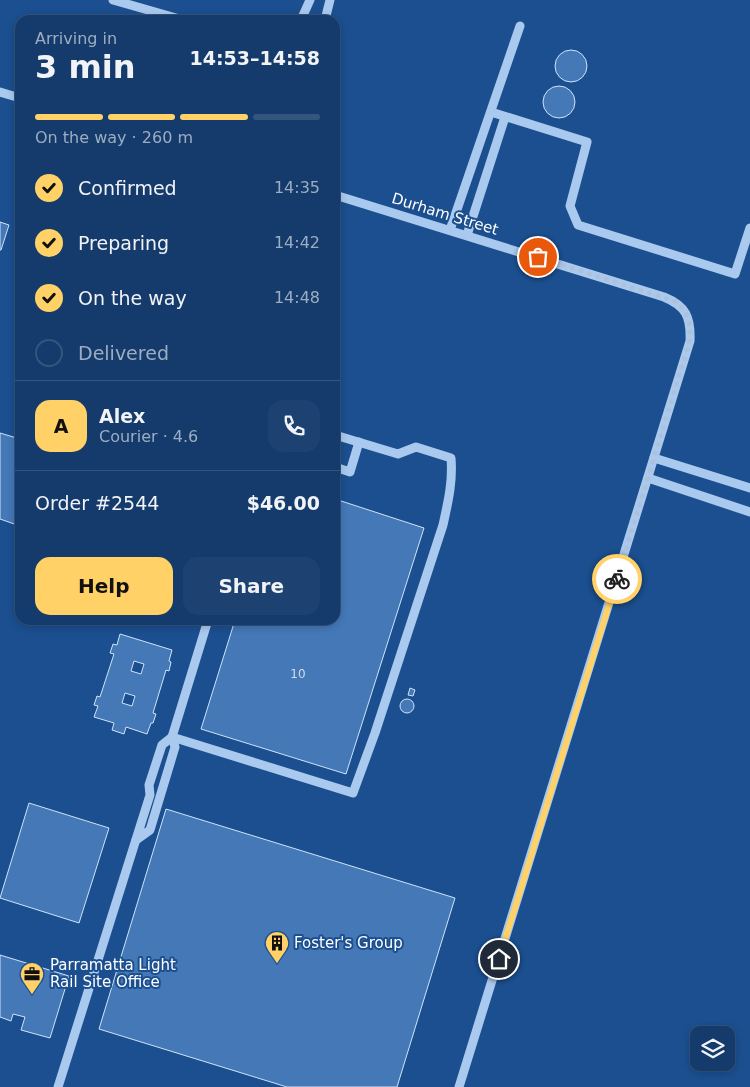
<!DOCTYPE html>
<html lang="en">
<head>
<meta charset="utf-8">
<style>
	:root { --surface:#143b6b; --page:#1d4271; --text:#f1f3f6; --muted:#9dadc1; --line:#33557e; --accent:#ffd166 }
	body { margin:0; font-family:"DejaVu Sans",sans-serif; background:var(--page); color:var(--text); height:100vh; display:flex; flex-direction:column; font-size:19px; white-space:nowrap }
	* { box-sizing:border-box; margin:0 }
	p { font-size:16px; color:var(--muted) }
	.icon { flex:none; width:28px; height:28px; fill:none; stroke:currentColor; stroke-width:2; stroke-linecap:round; stroke-linejoin:round }
	.map { position:relative; flex:1; overflow:hidden }
	.sheet { position:absolute; left:15px; top:15px; width:325px; height:610px; display:flex; flex-direction:column; background:var(--surface); border-radius:15px; box-shadow:0 2px 8px #0003,0 0 0 1px var(--line) }
	.sheet>* { flex:none }
	.buttons { position:absolute; left:690px; top:1026px; display:grid; gap:10px }
	.buttons a { display:grid; place-items:center; width:45px; height:45px; border-radius:10px; background:var(--surface); box-shadow:0 2px 8px #0003,0 0 0 1px var(--line); font-size:25px }
	.pin { position:absolute; display:grid; place-items:center; width:42px; height:42px; color:#fff; margin:-21px; border:2px solid #fff; border-radius:50%; box-shadow:0 1px 5px #0007 }
	.courier { position:absolute; display:grid; place-items:center; width:50px; height:50px; margin:-25px; border:4px solid #ffd166; border-radius:50%; background:#fff; color:#222; box-shadow:0 1px 6px #0007 }
	.head em { font-style:normal; font-weight:600 }
	.head div { display:flex; flex-direction:column-reverse }
	.head { display:flex; align-items:center; justify-content:space-between; height:85px; padding:0 20px }
	h1 { font-size:32px; font-weight:600; line-height:38px }
	.bar { display:grid; grid-template-columns:repeat(4,1fr); gap:8px 5px; align-content:center; height:60px; padding:0 20px }
	.bar i { height:6px; border-radius:4px; background:var(--line) }
	.bar .on { background:var(--accent) }
	.bar p { grid-column:span 4 }
	.line { display:flex; align-items:center; gap:12px; padding:0 20px; border-top:1px solid var(--line) }
	.line div { flex:1 }
	.round { display:grid; place-items:center; flex:none; width:52px; height:52px; border-radius:15px; background:var(--page) }
	ol { padding:0 20px; list-style:none }
	li { display:flex; align-items:center; gap:15px; height:55px }
	li p { margin-inline-start:auto }
	li .icon { padding:5px; border-radius:50%; background:var(--accent); color:#111; stroke-width:4 }
	li:last-child { color:var(--muted) }
	li i { width:28px; height:28px; border:2px solid var(--line); border-radius:50% }
	.primary-button { display:flex; gap:10px; margin-top:auto; padding:10px 20px }
	.primary-button a { flex:1; height:58px; border-radius:15px; background:var(--accent); color:#111; font-size:20px; font-weight:600; line-height:58px; text-align:center }
	.primary-button a+a { background:var(--page); color:var(--text) }
	.map>svg:first-child { display:block }
</style>
</head>
<body>
<div class="map">
<svg width="750" height="1087" viewBox="0 0 750 1087">
	<rect width="100%" height="100%" fill="#1b4f8f"/>
	<g fill="#4478b7" stroke="#cfe3fa" fill-rule="evenodd">
		<circle cx="571" cy="66" r="16"/>
		<circle cx="559" cy="102" r="16"/>
		<polygon points="0,222 9,225 1,250 0,250"/>
		<polygon points="0,433 20,439 20,526 0,519"/>
		<polygon points="335,499 424,528 346,774 201,729 235,620 335,620"/>
		<path d="M120,634L172,650L169,661L171,662L169,671L166,670L153,713L156,714L153,723H151L147,734L126,727L124,734L112,730L114,723L94,717L98,706L94,705L97,696L100,697L114,654L110,653L113,644L117,645ZM134,661L144,664L141,674L131,671ZM125,693L135,696L132,706L122,703Z"/>
		<polygon points="410,688 415,690 413,696 408,695"/>
		<circle cx="407" cy="706" r="7"/>
		<polygon points="29,803 109,828 79,923 0,898"/>
		<polygon points="166,809 455,898 397,1087 287,1087 99,1029"/>
		<polygon points="0,955 69,976 50,1038 21,1030 25,1017 13,1014 11,1021 0,1017"/>
	</g>
	<g fill="none" stroke-linecap="round" stroke-linejoin="round">
		<g stroke="#a9c9ee" stroke-width="9">
			<polyline points="113,0 183,20"/>
			<polyline points="301,20 310,0"/>
			<polyline points="325,20 330,0"/>
			<polyline points="0,92 20,98"/>
			<polyline points="491,112 587,142 570,206 578,225 735,274 750,228"/>
			<path d="M335,195L664,297C686,306 691,317 690,341L459,1087"/>
			<polyline points="450,230 520,26"/>
			<polyline points="467,235 505,117"/>
			<polyline points="654,458 750,488"/>
			<polyline points="335,467 350,472 359,442"/>
			<polyline points="648,478 750,512"/>
			<path d="M172,737L353,793L375,733L443,525C448,502 453,482 451,458L416,447L398,454L335,435"/>
			<polyline points="136,840 150,830 175,747 172,737 208,620"/>
			<polyline points="58,1087 150,795 149,785 162,745 172,737"/>
		</g>
	</g>
	<g fill="none" stroke-linecap="round" stroke-linejoin="round">
		<path stroke="#afc1d8" stroke-width="5" stroke-dasharray="0 9" d="M538,257L677,302C689,315 691,323 690,340L617,579"/>
		<polyline stroke="#ffd166" stroke-width="6" points="499,959 617,579"/>
	</g>
	<defs>
		<g id="building-pin" transform="scale(1.25)"><path d="M0 17L-7.5 6A9.5 9.5 0 1 1 7.5 6Z" fill="#ffd166" stroke="#1b4f8f"/><path d="M-4-6H4V6H1V3H-1V6H-4ZM-2.5-4.3h1.7v1.8h-1.7ZM.8-4.3h1.7v1.8H.8ZM-2.5-1h1.7V.8h-1.7ZM.8-1h1.7V.8H.8Z" fill="#111"/></g>
		<g id="office-pin" transform="scale(1.25)"><path d="M0 17L-7.5 6A9.5 9.5 0 1 1 7.5 6Z" fill="#ffd166" stroke="#1b4f8f"/><path d="M-6-3h4V-5.5h4V-3h4V5H-6ZM-1-4.5V-3h2v-1.5ZM-6 0V1H6V0Z" fill="#111"/></g>
	</defs>
	<g fill-rule="evenodd">
		<use href="#building-pin" x="277" y="943"/>
		<use href="#office-pin" x="32" y="974"/>
	</g>
	<g text-anchor="middle" dominant-baseline="central" stroke-width="4" stroke-linejoin="round" paint-order="stroke">
		<g font-size="12" fill="#d0dded">
			<text x="298" y="674">10</text>
		</g>
		<g font-size="15" fill="#fff" stroke="#1b4f8f">
			<text transform="translate(445 214) rotate(17)">Durham Street</text>
		</g>
		<g font-size="15" fill="#fff" stroke="#1b4f8f" text-anchor="start">
			<text x="294" y="943">Foster's Group</text>
			<text x="50" y="965">Parramatta Light<tspan x="50" dy="17">Rail Site Office</tspan></text>
		</g>
	</g>
</svg>
<div class="buttons">
<a><svg class="icon" aria-label="layers" viewBox="0 0 24 24"><path d="M12 4l9 5-9 5-9-5zM3 14l9 5 9-5"/></svg></a>
</div>
<div class="pin" style="left:538px;top:257px;background:#ea580c"><svg class="icon" aria-label="bag" viewBox="0 0 24 24"><path d="M5 8h14l-1 12H6zM9 8a3 3 0 0 1 6 0"/></svg></div>
<div class="pin" style="left:499px;top:959px;background:#1f2937"><svg class="icon" aria-label="home" viewBox="0 0 24 24"><path d="M3 11l9-7 9 7M6 9v11h12V9"/></svg></div>
<div class="courier" style="left:617px;top:579px"><svg class="icon" aria-label="bike" viewBox="0 0 24 24"><circle cx="6" cy="16" r="4"/><circle cx="18" cy="16" r="4"/><path d="M6 16l4-8h5l3 8M10 8l3 8H6M13 5h3"/></svg></div>
<section class="sheet">
<div class="head"><div><h1>3 min</h1><p>Arriving in</p></div><em>14:53–14:58</em></div>
<div class="bar"><i class="on"></i><i class="on"></i><i class="on"></i><i></i><p>On the way · 260 m</p></div>
<ol>
<li><svg class="icon" aria-label="check" viewBox="0 0 24 24"><path d="M5 12l5 5 9-10"/></svg>Confirmed<p>14:35</p></li>
<li><svg class="icon" aria-label="check" viewBox="0 0 24 24"><path d="M5 12l5 5 9-10"/></svg>Preparing<p>14:42</p></li>
<li><svg class="icon" aria-label="check" viewBox="0 0 24 24"><path d="M5 12l5 5 9-10"/></svg>On the way<p>14:48</p></li>
<li><i></i>Delivered</li>
</ol>
<div class="line" style="height:90px"><b class="round" style="background:var(--accent);color:#111">A</b><div><b>Alex</b><p>Courier · 4.6</p></div><a class="round"><svg class="icon" aria-label="phone" viewBox="0 0 24 24"><path d="M5 4h4l2 5-3 2q2 4 5 5l2-3 5 2v4C11 20 4 13 5 4z"/></svg></a></div>
<div class="line" style="height:65px"><div>Order #2544</div><b>$46.00</b></div>
<div class="primary-button"><a>Help</a><a>Share</a></div>
</section>
</div>
</body>
</html>
